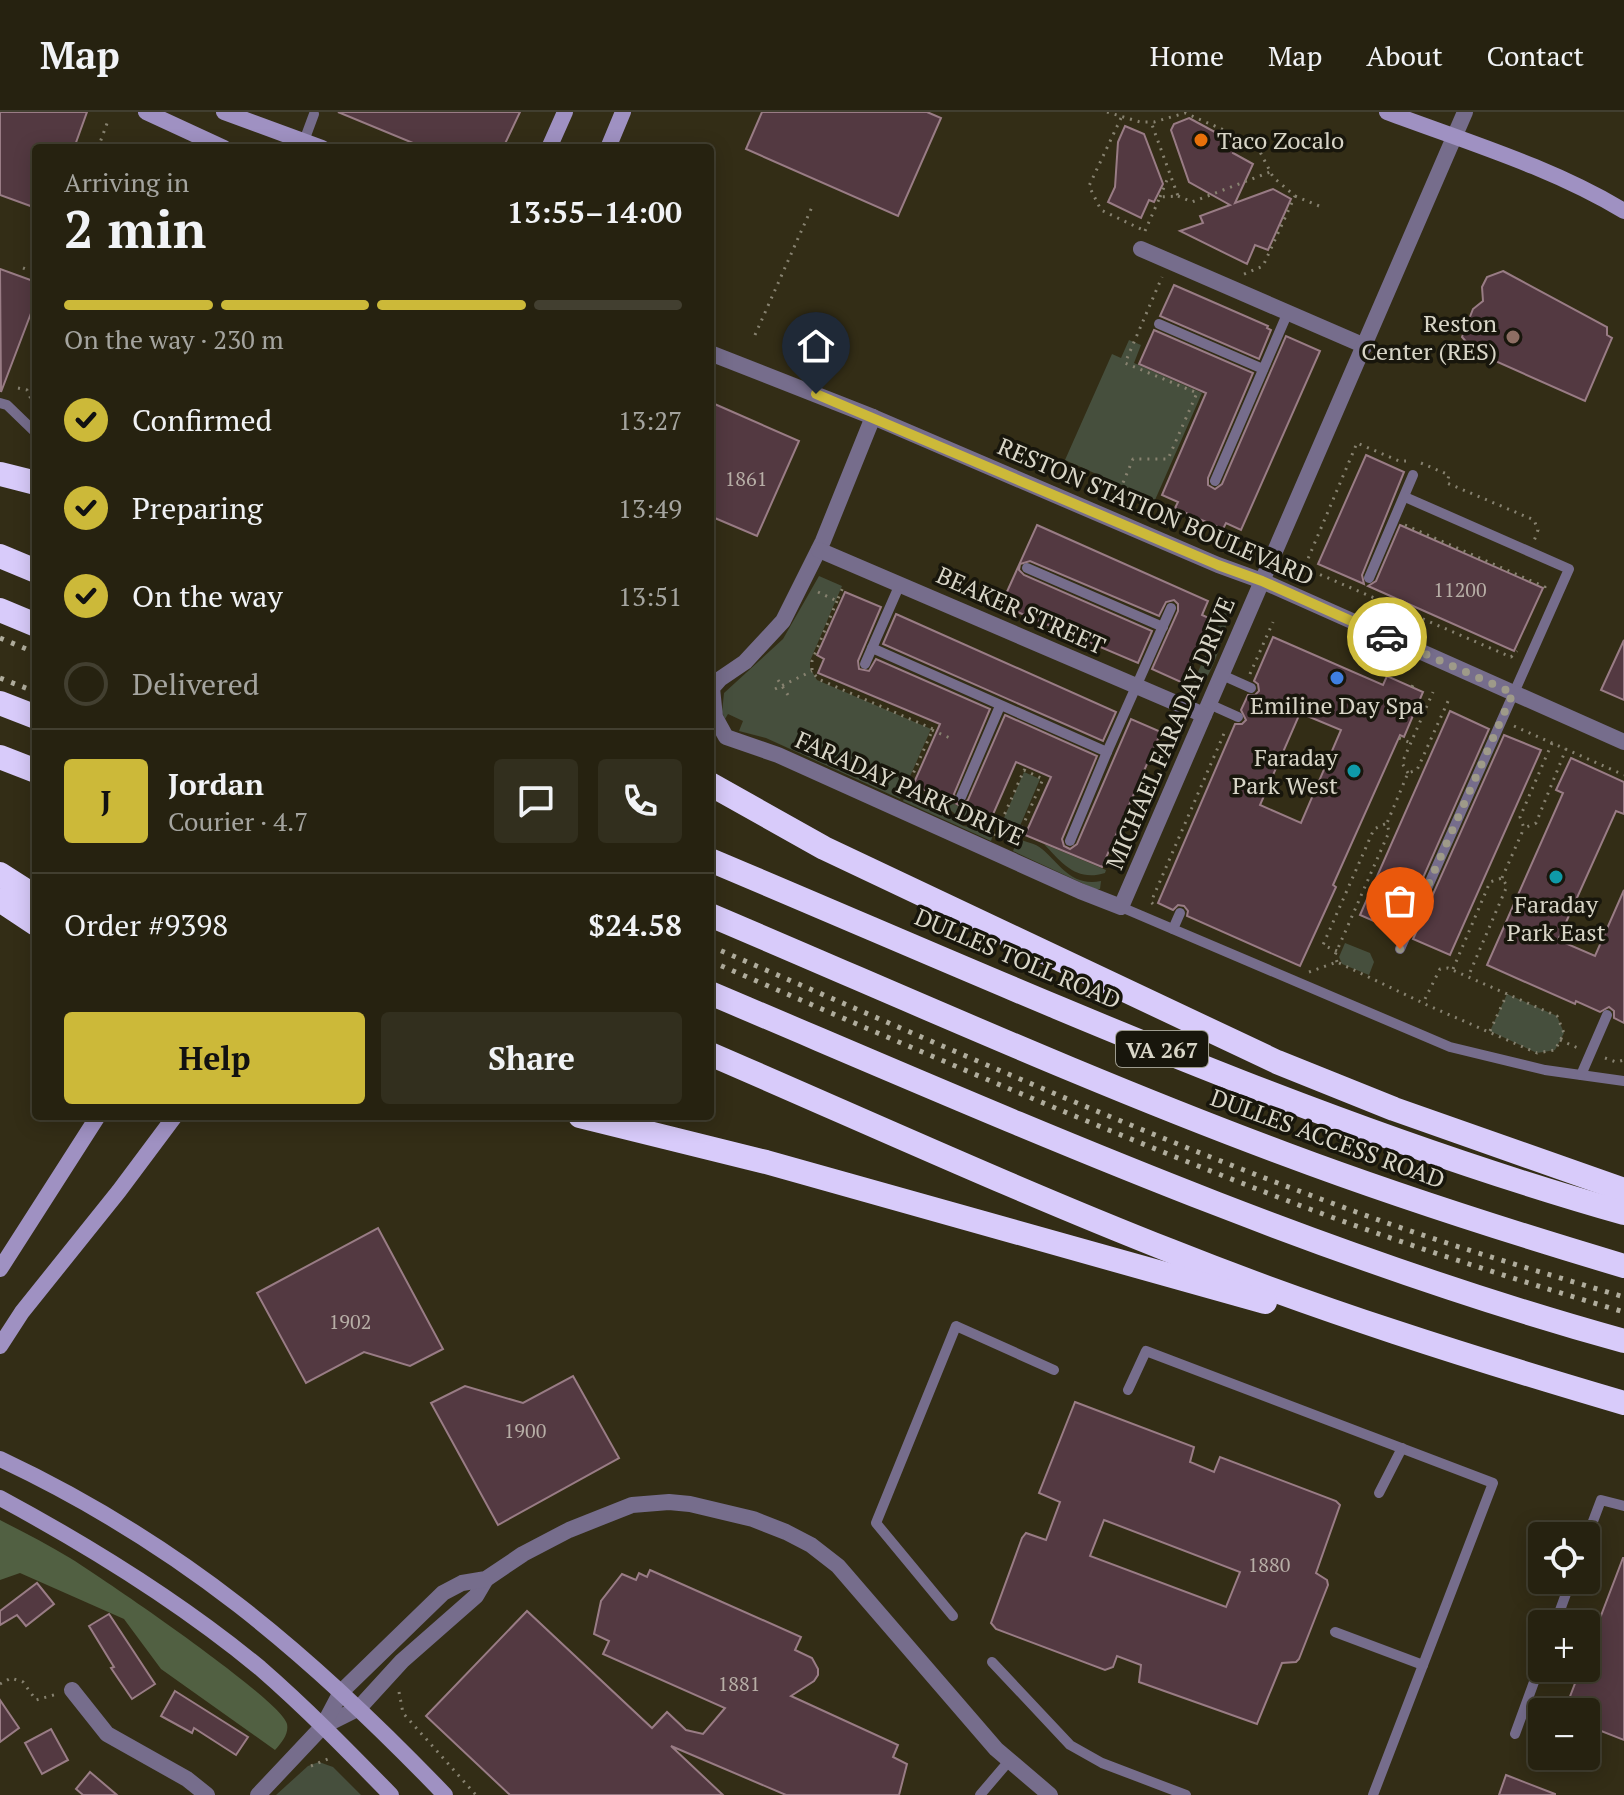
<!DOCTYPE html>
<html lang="en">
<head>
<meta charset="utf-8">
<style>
	:root { --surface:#262210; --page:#322f1e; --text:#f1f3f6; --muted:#a4a49f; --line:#423f30; --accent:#ccb939 }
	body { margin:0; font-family:"PT Serif",serif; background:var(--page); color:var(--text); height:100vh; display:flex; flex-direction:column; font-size:30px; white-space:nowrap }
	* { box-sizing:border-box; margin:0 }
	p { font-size:26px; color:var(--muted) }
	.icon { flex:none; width:44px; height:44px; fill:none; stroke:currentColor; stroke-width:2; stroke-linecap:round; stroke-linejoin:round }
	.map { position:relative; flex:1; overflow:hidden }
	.drawer { position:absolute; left:32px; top:32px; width:682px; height:976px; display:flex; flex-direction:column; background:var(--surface); border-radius:8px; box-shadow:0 4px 20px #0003,0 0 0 2px var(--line) }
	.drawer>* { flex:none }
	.tools { position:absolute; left:1528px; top:1410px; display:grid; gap:16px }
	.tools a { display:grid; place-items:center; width:72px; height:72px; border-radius:8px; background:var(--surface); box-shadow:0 4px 20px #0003,0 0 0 2px var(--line); font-size:40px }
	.pin { position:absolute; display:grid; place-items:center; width:68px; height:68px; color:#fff; margin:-82px -34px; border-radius:50% 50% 50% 0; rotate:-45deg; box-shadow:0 0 8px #0007 }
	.pin .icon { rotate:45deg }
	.courier { position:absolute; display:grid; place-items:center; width:80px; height:80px; margin:-40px; border:6px solid #ccb939; border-radius:50%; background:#fff; color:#222; box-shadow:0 2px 10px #0007 }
	.head em { font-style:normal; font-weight:600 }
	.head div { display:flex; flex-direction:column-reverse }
	.head { display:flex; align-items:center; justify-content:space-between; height:136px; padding:0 32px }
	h1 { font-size:52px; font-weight:600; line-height:60px }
	.bar { display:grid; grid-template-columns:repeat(4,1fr); gap:12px 8px; align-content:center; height:96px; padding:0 32px }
	.bar i { height:10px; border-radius:6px; background:var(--line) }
	.bar .selected { background:var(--accent) }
	.bar p { grid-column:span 4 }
	.line { display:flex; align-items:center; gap:20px; padding:0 32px; border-top:2px solid var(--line) }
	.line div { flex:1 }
	.round { display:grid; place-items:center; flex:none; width:84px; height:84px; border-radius:8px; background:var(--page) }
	ol { padding:0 32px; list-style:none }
	li { display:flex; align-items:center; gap:24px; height:88px }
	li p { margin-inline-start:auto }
	li .icon { padding:8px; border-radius:50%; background:var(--accent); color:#111; stroke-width:4 }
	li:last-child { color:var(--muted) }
	li i { width:44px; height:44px; border:4px solid var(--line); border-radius:50% }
	.primary-button { display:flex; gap:16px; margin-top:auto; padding:16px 32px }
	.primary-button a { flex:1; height:92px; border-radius:8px; background:var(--accent); color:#111; font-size:32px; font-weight:600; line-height:92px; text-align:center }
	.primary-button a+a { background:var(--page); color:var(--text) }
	header { display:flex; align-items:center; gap:48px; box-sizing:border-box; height:112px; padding:0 40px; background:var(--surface); border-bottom:2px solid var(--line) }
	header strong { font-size:38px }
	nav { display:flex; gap:44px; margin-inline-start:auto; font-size:28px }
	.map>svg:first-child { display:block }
</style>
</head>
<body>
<header>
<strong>Map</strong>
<nav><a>Home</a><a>Map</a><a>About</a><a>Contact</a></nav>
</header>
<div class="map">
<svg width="1624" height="1683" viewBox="0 0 1624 1683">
	<rect width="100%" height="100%" fill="#332d16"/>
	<g fill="#464f3d">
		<polygon points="1129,228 1141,233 1134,251 1202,281 1155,388 1065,348 1112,242 1121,246"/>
		<polygon points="819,464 842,474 810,549 810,556 817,568 931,617 900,687 766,626 739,619 743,609 728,602 725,607 722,600 724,581 783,527"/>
		<path d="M1224,500L1229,502C1224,523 1210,578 1188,583Z"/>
		<polygon points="1024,660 1040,667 1017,721 1000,715"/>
		<polygon points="908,678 926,684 963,714 994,719 991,729 903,689"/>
		<polygon points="933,683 999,711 997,714 970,711 961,707"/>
		<path d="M1018,727C1026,730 1035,731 1042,737C1060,752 1071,775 1101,769L1100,777H1095L1013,739Z"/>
		<path d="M1044,732L1106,758L1105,761C1076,770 1062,751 1044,732Z"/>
		<polygon points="1345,831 1370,841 1374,850 1369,863 1342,852 1339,845"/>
		<polygon points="1507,882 1557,904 1564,921 1555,938 1537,941 1490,919"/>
		<polygon points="319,1650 333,1655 361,1683 276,1683 308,1654"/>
	</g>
	<path fill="#516042" d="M0,1408C23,1420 47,1432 70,1446C101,1465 282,1588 287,1612C289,1622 282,1630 275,1638L161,1557L124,1507L20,1461L0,1468Z"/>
	<g fill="#533941" stroke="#997c85" stroke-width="2" fill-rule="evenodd">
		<polygon points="0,0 87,0 74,36 36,36 36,96 0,83"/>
		<polygon points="338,0 520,0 503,36 425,36"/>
		<polygon points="762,0 927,0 941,6 898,104 746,37"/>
		<polygon points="1189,6 1237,32 1233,41 1253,52 1235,91 1273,77 1291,87 1268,138 1255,133 1247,152 1180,119 1203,111 1200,104 1230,93 1189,70 1171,18 1174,12"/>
		<polygon points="1125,14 1144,22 1163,72 1154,90 1149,88 1141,106 1108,90 1115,75 1118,30"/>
		<polygon points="0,157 36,170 36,188 1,280"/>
		<polygon points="1503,159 1607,215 1607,223 1612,226 1585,289 1475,240 1462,225 1473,197 1483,189 1482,175 1487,165"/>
		<polygon points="1174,173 1268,214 1267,216 1271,218 1259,247 1160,204"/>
		<polygon points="1154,218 1253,261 1208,366 1208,373 1215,377 1222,372 1286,224 1320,239 1241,418 1226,411 1223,417 1199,407 1175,396 1178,390 1162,383 1206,281 1139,252"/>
		<polygon points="710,290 799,329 757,424 710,404"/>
		<polygon points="1366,343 1404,360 1362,463 1364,472 1318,452"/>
		<polygon points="1037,413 1208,489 1202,503 1211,507 1183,571 1152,557 1178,499 1178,492 1174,488 1166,490 1159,504 1030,449 1020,452 1019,458 1024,463 1152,519 1138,551 1001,493"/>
		<polygon points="1400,413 1543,476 1514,539 1368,474 1376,469"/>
		<polygon points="845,480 881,495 858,549 859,557 869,559 876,547 990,597 954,682 957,692 913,673 940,612 818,561 824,547 817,543"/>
		<polygon points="896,502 1116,600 1103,629 883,532"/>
		<path d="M1273,525L1383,573L1387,564L1423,580L1404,625L1400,623L1333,773L1336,775L1300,854L1187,804L1188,799L1184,794L1178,793L1173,798L1158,791L1235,612H1242L1246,608L1241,598L1248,583H1255L1259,579L1258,572L1254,569ZM1300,601L1341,618L1301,711L1260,693Z"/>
		<polygon points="1624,528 1624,588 1601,578"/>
		<polygon points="1450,599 1489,617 1399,820 1360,803"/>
		<polygon points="1005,603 1097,644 1062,727 1064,734 1070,737 1077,732 1131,607 1161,620 1102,755 1025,723 1051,665 1016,650 991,707 959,693 968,688"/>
		<polygon points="1504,623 1541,638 1450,843 1413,827"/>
		<polygon points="1571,646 1624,670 1624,702 1616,699 1558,828 1595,844 1624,778 1624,911 1614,906 1614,899 1609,895 1600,900 1576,889 1575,892 1487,853 1563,681 1556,678"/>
		<polygon points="378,1116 443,1237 410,1254 364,1240 306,1271 257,1181"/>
		<polygon points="573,1264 619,1346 498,1413 431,1291 465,1274 523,1291"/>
		<path d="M1075,1290L1194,1335L1190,1350L1214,1360L1220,1345L1336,1389L1340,1393L1316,1461L1327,1468L1328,1473L1299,1547L1296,1550L1282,1551L1257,1612L1139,1570L1141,1553L1117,1544L1113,1555L1105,1558L996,1517L991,1511L1022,1426L1026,1421L1046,1428L1060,1390L1039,1381ZM1104,1408L1240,1460L1226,1495L1090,1444Z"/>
		<polygon points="1623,1446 1624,1446 1624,1628 1586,1613 1586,1600 1564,1600 1581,1556 1586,1556 1586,1543"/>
		<polygon points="650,1458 801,1525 795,1538 812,1546 818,1557 818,1563 814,1569 791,1584 898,1633 893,1645 907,1652 899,1683 786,1683 671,1634 723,1683 510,1683 426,1604 527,1499 652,1616 667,1600 686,1618 703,1622 725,1596 603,1542 609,1529 594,1522 601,1489 622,1462 636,1468 639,1461 647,1465"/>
		<polygon points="37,1471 54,1492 26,1514 17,1503 0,1513 0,1499"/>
		<polygon points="109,1502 155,1572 132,1587 111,1556 114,1555 89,1514"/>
		<polygon points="175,1579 248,1625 236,1643 194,1616 192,1621 161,1604"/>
		<polygon points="0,1588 19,1616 0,1630"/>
		<polygon points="51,1617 68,1648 42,1662 25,1631"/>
		<polygon points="90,1660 117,1683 83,1683 76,1677"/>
		<polygon points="1506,1663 1555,1682 1555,1683 1499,1683"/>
	</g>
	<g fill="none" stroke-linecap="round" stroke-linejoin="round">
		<g stroke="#878270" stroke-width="3" stroke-dasharray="2 6" stroke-linecap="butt">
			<polyline points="1107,0 1140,10 1154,10 1185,1 1256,32 1273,65 1295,84 1263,154 1242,163"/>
			<polyline points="1121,6 1089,74 1101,98 1145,119"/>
			<polyline points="98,36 109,6"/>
			<polyline points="1178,84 1192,90 1270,60"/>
			<polyline points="1295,84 1319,94"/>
			<polyline points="1160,85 1169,63"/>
			<polyline points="1145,119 1160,85 1178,84 1151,10"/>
			<polyline points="23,156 36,161"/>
			<polyline points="755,223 812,95"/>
			<polyline points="18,276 27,278 30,285 36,287"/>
			<polyline points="1421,351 1449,363 1447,371 1534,408 1538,418 1534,429"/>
			<polyline points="1120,378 1133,347 1168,347 1197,281 1125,251 1162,165"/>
			<polyline points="1405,413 1545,475 1544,478"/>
			<polyline points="1225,437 1232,428 1241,427"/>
			<polyline points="1298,453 1511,545 1517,539"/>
			<polyline points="1302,461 1357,331 1399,349 1406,349"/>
			<polyline points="818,480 837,489 844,473"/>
			<polyline points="837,489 812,549 812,559 818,567 933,617 905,680"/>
			<polyline points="1250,562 1273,510"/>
			<polyline points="778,568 788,583"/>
			<polyline points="1412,575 1414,571"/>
			<polyline points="775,577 812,559"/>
			<polyline points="1514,614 1624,663"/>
			<polyline points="932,618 950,626"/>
			<polyline points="1399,626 1411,631"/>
			<polyline points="1552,631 1520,705 1524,716 1536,711 1566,637"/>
			<polyline points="1408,661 1402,651 1433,580"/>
			<polyline points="995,724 1024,658 1043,667 1015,732"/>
			<polyline points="1502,766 1524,716"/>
			<polyline points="1153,792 1151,790 1226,617"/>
			<polyline points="1337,839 1323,833 1374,717 1387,711"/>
			<polyline points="1337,850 1335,843 1389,720 1387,711 1408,661 1417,658 1449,587"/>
			<polyline points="1453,857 1490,770 1502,766 1507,774 1468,865"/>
			<polyline points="1309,860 1337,850 1423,891 1427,893 1537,941 1555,938 1564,921 1557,904 1448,856 1440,857 1423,891"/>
			<polyline points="1490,919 1507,882"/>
			<polyline points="1560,928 1578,936"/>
			<polyline points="1605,946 1616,950 1624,948"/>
			<polyline points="0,1572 11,1566 23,1570 36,1588 57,1582"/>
			<polyline points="399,1580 403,1601 476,1683"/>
			<polyline points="311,1654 330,1646"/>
		</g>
		<g stroke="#766d8c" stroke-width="10">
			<polyline points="304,29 314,2"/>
			<polyline points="1159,212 1263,257"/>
			<polyline points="0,291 7,293 36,321"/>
			<polyline points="1215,369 1288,200"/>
			<polyline points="1027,456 1163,515"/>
			<polyline points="1369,466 1413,363"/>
			<polyline points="872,536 1107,640 1171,496"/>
			<polyline points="865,552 900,472"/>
			<polyline points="1222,563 1251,576"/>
			<polyline points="1209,592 1238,605"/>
			<polyline points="961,685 1000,594"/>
			<polyline points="1070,729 1107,640"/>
			<polyline points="1121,795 1450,935 1545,958 1624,969"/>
			<polyline points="1173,817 1180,801"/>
			<polyline points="1400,837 1569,457 1405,385"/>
			<polyline points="1581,963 1607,903"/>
			<polyline points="1128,1278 1146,1239 1493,1371 1373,1683"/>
			<polyline points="1379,1381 1402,1336"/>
			<polyline points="1586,1428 1601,1388 1624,1394"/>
			<polyline points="953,1504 876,1411 956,1214 1054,1258"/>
			<polyline points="1555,1512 1571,1468"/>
			<polyline points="1335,1520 1423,1553"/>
			<polyline points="992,1550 1070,1633 1102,1651 1186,1683"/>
			<polyline points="1515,1622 1542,1548"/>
			<polyline points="980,1683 1009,1649"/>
		</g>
		<g stroke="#766d8c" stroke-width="16">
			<polyline points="1141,137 1365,234"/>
			<polyline points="710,241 873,305 1218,453 1262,469 1624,630"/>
			<polyline points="873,305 823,429 783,509 745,550 720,567 712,576 715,605 726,625 778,643 1080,779 1121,795 1465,0"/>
			<polyline points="819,438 1204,603"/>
			<polyline points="72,1578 107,1622 187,1667 207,1683"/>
			<polyline points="323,1614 359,1596 402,1549 476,1484 486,1467"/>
			<polyline points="258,1683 323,1614 341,1580 443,1481 462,1471 486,1467 523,1442 569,1418 632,1393 669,1390 690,1392 753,1407 786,1420 811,1433 838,1454 996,1637 1050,1683"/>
		</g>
		<g stroke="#9f91c2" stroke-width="16">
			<polyline points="146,0 224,36"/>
			<polyline points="224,0 322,36"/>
			<path d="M1387,0C1467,30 1551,55 1624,99"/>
			<polyline points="549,36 565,0"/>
			<polyline points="608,36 623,0"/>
			<polyline points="0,1157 98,1004"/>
			<polyline points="0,1234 22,1200 119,1079 175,1004"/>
			<path d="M0,1347C179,1431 309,1541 445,1683"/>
			<path d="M0,1386C91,1435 180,1490 260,1556C306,1596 349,1640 391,1683"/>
		</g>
		<g stroke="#d8cbfa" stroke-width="24">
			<polyline points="0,362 36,371"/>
			<polyline points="0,444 36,459"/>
			<polyline points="0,498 36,513"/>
			<polyline points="0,591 36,605"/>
			<polyline points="0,645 36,659"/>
			<polyline points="710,672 824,736 1277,950 1394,997 1624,1078"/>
			<path d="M710,748C1010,874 1310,1012 1624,1101"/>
			<polyline points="0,762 36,785"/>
			<polyline points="0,788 36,812"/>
			<path d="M710,803C901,884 1091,970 1285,1042C1397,1084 1510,1120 1624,1154"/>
			<path d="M710,881C1010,1008 1309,1142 1624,1229"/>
			<path d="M710,942C863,1008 1016,1078 1171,1139C1319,1198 1471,1246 1624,1291"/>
			<polyline points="580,1004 766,1050 1265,1190"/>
		</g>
		<g stroke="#b0ad9d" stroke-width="5" stroke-dasharray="4 8" stroke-linecap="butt">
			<polyline points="0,526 36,541"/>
			<polyline points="0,566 36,580"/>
			<path d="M710,834C930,928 1150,1027 1376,1107C1457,1136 1541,1160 1624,1185"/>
			<path d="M710,849C892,927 1073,1006 1257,1077C1377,1124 1500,1163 1624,1200"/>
		</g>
	</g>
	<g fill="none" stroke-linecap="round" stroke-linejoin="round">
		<polyline stroke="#9e9a89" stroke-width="8" stroke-dasharray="0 14.4" points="1387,525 1513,581 1400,837"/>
		<polyline stroke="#ccb939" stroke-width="10" points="816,282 1218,453 1262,469 1387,525"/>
	</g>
	<circle fill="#e8710a" stroke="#18160c" stroke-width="3" cx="1201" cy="28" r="8"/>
	<circle fill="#8d6e63" stroke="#18160c" stroke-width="3" cx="1513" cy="225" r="8"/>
	<circle fill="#3f7fe0" stroke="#18160c" stroke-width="3" cx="1337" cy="566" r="8"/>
	<g fill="#0f9aa8" stroke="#18160c" stroke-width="3">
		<circle cx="1354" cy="659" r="8"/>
		<circle cx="1556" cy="765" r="8"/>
	</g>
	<g text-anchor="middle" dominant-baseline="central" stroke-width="7" stroke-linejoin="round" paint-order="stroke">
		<g font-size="20" fill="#b7aea6">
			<text x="746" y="366">1861</text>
			<text x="1460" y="477">11200</text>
			<text x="350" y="1209">1902</text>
			<text x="525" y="1318">1900</text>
			<text x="1269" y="1452">1880</text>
			<text x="739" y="1571">1881</text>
		</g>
		<rect fill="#18160c" stroke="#9e9c8f" stroke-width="2" x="1116" y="919" width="92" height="36" rx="6"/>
		<g font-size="22" font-weight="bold" fill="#d8d5c7">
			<text x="1162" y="937">VA 267</text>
		</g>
		<g font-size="24" fill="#d8d5c7" stroke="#18160c" text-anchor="end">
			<text x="1217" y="28" text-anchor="start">Taco Zocalo</text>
			<text x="1497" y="211">Reston<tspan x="1497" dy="28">Center (RES)</tspan></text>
			<text x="1337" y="593" text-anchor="middle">Emiline Day Spa</text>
			<text x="1338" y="645">Faraday<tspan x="1338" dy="28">Park West</tspan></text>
			<text x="1556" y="792" text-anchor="middle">Faraday<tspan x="1556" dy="28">Park East</tspan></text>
		</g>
		<g font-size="24" fill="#d8d5c7" stroke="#18160c">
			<text transform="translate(1156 399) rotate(23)">RESTON STATION BOULEVARD</text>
			<text transform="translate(1021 498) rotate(24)">BEAKER STREET</text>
			<text transform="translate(1170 621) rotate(-67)">MICHAEL FARADAY DRIVE</text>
			<text transform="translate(910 676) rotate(24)">FARADAY PARK DRIVE</text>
			<text transform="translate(1018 846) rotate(23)">DULLES TOLL ROAD</text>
			<text transform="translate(1328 1026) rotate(20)">DULLES ACCESS ROAD</text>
		</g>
	</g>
</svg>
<div class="tools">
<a><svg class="icon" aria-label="locate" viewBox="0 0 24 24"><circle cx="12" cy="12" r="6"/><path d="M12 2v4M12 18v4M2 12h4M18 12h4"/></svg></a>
<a>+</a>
<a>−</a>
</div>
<div class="pin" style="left:1400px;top:837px;background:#ea580c"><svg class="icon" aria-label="bag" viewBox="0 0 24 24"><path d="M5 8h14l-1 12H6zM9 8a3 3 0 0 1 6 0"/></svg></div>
<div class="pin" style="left:816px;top:282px;background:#1f2937"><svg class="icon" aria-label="home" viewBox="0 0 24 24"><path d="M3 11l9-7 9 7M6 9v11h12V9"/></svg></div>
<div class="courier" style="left:1387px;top:525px"><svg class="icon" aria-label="car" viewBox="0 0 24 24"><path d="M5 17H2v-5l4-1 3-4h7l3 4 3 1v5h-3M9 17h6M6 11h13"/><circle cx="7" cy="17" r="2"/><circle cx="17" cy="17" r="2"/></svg></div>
<section class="drawer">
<div class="head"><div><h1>2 min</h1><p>Arriving in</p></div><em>13:55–14:00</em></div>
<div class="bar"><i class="selected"></i><i class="selected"></i><i class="selected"></i><i></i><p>On the way · 230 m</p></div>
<ol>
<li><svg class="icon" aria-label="check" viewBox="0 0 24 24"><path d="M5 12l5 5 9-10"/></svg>Confirmed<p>13:27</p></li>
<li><svg class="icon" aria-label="check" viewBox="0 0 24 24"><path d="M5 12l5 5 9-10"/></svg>Preparing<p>13:49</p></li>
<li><svg class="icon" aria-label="check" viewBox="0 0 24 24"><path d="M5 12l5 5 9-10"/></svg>On the way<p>13:51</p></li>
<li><i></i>Delivered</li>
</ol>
<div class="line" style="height:144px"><b class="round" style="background:var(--accent);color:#111">J</b><div><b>Jordan</b><p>Courier · 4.7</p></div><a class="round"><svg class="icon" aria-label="chat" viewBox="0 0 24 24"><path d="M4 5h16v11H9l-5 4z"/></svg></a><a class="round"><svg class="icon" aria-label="phone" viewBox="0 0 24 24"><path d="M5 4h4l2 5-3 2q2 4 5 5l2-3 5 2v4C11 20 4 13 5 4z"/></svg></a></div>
<div class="line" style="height:104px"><div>Order #9398</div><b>$24.58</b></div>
<div class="primary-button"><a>Help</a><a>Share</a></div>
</section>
</div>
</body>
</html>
